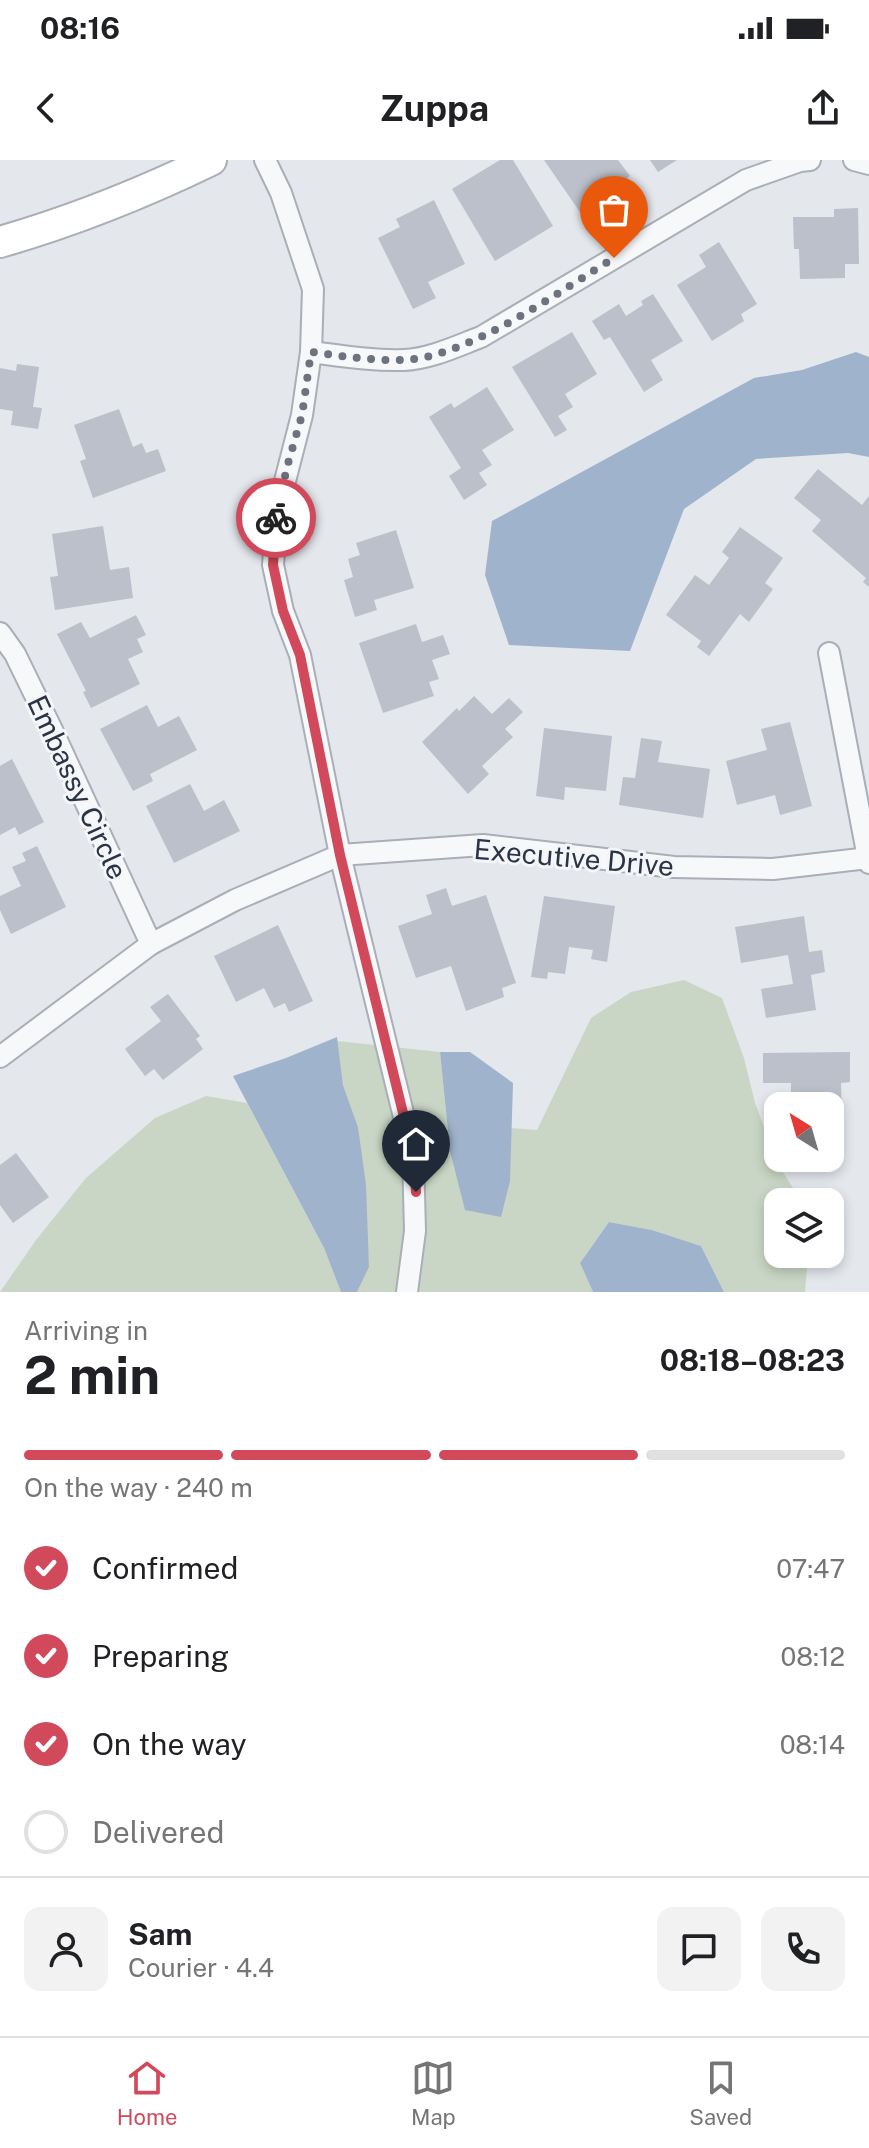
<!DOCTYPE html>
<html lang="en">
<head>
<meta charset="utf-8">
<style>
	:root { --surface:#fff; --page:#f2f2f2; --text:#202124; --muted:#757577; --line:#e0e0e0; --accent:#d1495b }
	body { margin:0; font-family:"Public Sans",sans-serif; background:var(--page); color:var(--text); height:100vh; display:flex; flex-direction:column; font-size:30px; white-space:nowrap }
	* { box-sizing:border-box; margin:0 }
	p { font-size:26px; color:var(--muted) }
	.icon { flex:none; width:44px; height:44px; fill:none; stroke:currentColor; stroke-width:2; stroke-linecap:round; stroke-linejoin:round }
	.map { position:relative; height:1132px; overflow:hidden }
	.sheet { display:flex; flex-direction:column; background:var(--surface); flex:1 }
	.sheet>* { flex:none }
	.needle { width:52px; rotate:323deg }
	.buttons { position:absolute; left:764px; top:932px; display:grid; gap:16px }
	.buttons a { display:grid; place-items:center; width:80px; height:80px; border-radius:16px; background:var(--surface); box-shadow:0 4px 12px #0003; font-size:40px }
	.pin { position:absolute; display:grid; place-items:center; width:68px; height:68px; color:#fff; margin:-82px -34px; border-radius:50% 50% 50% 0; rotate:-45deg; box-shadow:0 0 8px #0007 }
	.pin .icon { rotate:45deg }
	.courier { position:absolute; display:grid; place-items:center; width:80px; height:80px; margin:-40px; border:6px solid #d1495b; border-radius:50%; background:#fff; color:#222; box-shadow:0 2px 10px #0007 }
	.head em { font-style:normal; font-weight:700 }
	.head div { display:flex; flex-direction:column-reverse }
	.head { display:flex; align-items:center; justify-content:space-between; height:136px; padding:0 24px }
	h1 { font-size:52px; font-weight:700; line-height:60px }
	.bar { display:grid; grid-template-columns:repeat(4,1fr); gap:12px 8px; align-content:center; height:96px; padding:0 24px }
	.bar i { height:10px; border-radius:6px; background:var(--line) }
	.bar .current { background:var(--accent) }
	.bar p { grid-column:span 4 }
	.line { display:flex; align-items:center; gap:20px; padding:0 24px; border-top:2px solid var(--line) }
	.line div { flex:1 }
	.round { display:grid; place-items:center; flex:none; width:84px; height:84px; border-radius:16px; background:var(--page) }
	ol { padding:0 24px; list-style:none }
	li { display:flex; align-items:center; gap:24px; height:88px }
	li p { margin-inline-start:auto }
	li .icon { padding:8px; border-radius:50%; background:var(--accent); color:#fff; stroke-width:4 }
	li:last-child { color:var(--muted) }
	li i { width:44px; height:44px; border:4px solid var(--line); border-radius:50% }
	.status { display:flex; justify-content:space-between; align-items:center; height:56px; padding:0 40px; background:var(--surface); direction:ltr }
	.status svg { height:22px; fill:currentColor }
	header { display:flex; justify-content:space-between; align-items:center; height:104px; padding:0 24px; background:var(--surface); font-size:36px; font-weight:700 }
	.tabs { display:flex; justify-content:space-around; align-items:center; height:112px; border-top:2px solid var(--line); background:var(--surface); font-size:22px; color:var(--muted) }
	.tabs a { display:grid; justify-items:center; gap:4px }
	.tabs .current { color:var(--accent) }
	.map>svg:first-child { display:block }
</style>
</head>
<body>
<div class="status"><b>08:16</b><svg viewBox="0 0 49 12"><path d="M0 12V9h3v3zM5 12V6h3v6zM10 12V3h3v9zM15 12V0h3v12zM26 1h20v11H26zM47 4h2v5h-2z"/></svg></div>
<header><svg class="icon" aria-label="back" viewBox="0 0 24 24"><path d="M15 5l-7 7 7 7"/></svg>Zuppa<svg class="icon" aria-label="share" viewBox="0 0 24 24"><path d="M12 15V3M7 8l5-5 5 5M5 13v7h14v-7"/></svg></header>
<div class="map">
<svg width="869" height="1132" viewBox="0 0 869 1132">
	<rect width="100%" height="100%" fill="#e4e7ec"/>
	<g fill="#c9d6c5">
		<polygon points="684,820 722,838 744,898 755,943 777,1003 802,1042 778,1042 778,1094 808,1094 805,1132 724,1132 701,1086 652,1070 609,1062 580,1103 593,1132 357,1132 369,1106 358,967 343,925 337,881 440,892 450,991 510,1021 510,968 537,970 591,858 631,832"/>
		<polygon points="206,936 247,943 324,1088 341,1132 0,1132 36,1080 86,1018 155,958"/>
	</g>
	<g fill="#9fb4cc">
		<polygon points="856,192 869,197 869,297 848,293 756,299 684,349 630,491 509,485 485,415 492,361 754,218 802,210"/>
		<polygon points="337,877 343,925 358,967 366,1025 369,1107 357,1132 341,1132 324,1088 233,916 286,898"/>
		<polygon points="440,892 470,892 513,923 510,1021 501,1057 465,1050 450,991"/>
		<polygon points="609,1062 652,1070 701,1086 724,1132 593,1132 580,1103"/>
	</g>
	<g fill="#bbc0ca">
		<polygon points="500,0 513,0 553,66 495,101 452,29"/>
		<polygon points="544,0 618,0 630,16 600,36 604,41 582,55"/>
		<polygon points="650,0 677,0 658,12"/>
		<polygon points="434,40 465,104 428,122 436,138 413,149 378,78 400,67 396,59"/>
		<polygon points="858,48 859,104 845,104 845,118 800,119 799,89 794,89 793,57 834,57 834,49"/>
		<polygon points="719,82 757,144 741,154 744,161 712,181 677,125 706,107 699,95"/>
		<polygon points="653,134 683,181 651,200 663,220 644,232 610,177 604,180 592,161 619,144 626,156 643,145 641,141"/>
		<polygon points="572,172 597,214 565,234 573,247 558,256 567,270 555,277 512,207"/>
		<polygon points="17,204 39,207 33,247 42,248 38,269 11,265 13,251 0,249 0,208 16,211"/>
		<polygon points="487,227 514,270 482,290 492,305 479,313 487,325 464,340 449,316 461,308 429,257 451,243 454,248"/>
		<polygon points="119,249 133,287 142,283 146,293 158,289 166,311 93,338 80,301 86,299 74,265"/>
		<polygon points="818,309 862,345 869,336 869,427 863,422 866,418 812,371 821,360 794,338"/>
		<polygon points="103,366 110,410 129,407 133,438 55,450 50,417 58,416 52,374"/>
		<polygon points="740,367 783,398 765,423 773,429 749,462 740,454 709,496 697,487 701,481 666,455 695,415 709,425 729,398 722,392"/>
		<polygon points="396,370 414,428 374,440 377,450 355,457 344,420 353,417 348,399 360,395 356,383"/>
		<polygon points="136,455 146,475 137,479 143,492 128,499 140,524 91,548 83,532 86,531 57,474 81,462 90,478"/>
		<polygon points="416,464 422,482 443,475 450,494 432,500 439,519 429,522 434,536 383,553 359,483"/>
		<polygon points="474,536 492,554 509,538 523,552 505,569 513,577 482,606 489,614 468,634 422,582 457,548 459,551"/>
		<polygon points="147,545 158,567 179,556 197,590 150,614 153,621 133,631 100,569"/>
		<polygon points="790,562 812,646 780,655 775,635 737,645 726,601 767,590 761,569"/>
		<polygon points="544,568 612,576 606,631 565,627 564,640 536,636"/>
		<polygon points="641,578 662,581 658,602 710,609 703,658 619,645 623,617 635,618"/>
		<polygon points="12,599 44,662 19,675 15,667 0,675 0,606"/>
		<polygon points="190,624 204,651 224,640 240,671 174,703 146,646"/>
		<polygon points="37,686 66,747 11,774 0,750 0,736 21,726 12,707 26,701 22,693"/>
		<polygon points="446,728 452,746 486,735 516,823 502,828 504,837 466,851 451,806 416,818 398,766 432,754 426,735"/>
		<polygon points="544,736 615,746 607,802 591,799 593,790 569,787 565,814 548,812 547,819 531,817"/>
		<polygon points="804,756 809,792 822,790 825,812 811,815 816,850 766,858 761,829 793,824 788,795 741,803 735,767"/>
		<polygon points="278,765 313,841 289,852 285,843 274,848 264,828 236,842 214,796"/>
		<polygon points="168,834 200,876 196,879 203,889 163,920 154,909 145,916 125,889 161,861 150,847"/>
		<polygon points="850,892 850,922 841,923 842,962 830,963 830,946 791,946 791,923 763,923 763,893"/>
		<polygon points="16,993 49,1037 13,1063 0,1045 0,1005"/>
	</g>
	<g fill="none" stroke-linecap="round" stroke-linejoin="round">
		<g stroke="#a9aeb7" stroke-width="24">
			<g id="street">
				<polyline points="265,0 281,33 313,129 311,192 302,255 277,352 273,405 283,451 300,495 340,695 413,994 415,1071 407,1132"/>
				<polyline points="854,0 869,4"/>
				<path d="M311,192C342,196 373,201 404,200C430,199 457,186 481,177L746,20L800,1L810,0"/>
				<polyline points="0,473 15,494 54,574 151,784"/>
				<polyline points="829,493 869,703"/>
				<polyline points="0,897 151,784 235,740 340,695 483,685 674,707 773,709 869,698"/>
			</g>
		</g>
		<g stroke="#a9aeb7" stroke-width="34">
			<path id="secondary" d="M0,82C73,61 143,33 211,0"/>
		</g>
		<use href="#street" stroke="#f7f8fa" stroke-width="20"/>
		<use href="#secondary" stroke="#fff" stroke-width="30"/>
	</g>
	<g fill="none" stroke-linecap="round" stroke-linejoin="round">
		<path stroke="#6c737f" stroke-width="8" stroke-dasharray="0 14.4" d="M276,358L287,307L302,255L311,192C342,196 373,201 404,200C469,197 558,132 614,98"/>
		<polyline stroke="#d1495b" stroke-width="10" points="276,358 273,405 283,451 300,495 340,695 413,994 416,1032"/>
	</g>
	<g text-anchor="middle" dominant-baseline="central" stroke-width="6" stroke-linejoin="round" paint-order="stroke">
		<g font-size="28" fill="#2b3445" stroke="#f4f6f9">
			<text transform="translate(78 627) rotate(65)">Embassy Circle</text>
			<text transform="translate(574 697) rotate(5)">Executive Drive</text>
		</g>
	</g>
</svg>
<div class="buttons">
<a><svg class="needle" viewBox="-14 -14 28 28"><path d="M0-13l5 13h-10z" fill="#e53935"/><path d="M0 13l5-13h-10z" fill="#757577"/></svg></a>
<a><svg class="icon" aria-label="layers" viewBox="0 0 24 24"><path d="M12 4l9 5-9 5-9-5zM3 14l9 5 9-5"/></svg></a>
</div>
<div class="pin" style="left:614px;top:98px;background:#ea580c"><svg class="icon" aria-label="bag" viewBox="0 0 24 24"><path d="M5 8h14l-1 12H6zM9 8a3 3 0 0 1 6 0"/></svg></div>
<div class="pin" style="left:416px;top:1032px;background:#1f2937"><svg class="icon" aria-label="home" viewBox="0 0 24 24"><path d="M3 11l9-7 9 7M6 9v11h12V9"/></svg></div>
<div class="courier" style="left:276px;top:358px"><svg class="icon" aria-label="bike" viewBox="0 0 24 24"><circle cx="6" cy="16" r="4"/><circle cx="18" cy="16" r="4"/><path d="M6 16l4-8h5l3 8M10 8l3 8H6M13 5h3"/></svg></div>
</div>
<section class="sheet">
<div class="head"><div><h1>2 min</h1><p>Arriving in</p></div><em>08:18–08:23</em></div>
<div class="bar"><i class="current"></i><i class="current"></i><i class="current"></i><i></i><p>On the way · 240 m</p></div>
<ol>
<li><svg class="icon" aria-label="check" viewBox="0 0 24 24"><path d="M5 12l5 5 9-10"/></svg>Confirmed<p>07:47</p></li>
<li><svg class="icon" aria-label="check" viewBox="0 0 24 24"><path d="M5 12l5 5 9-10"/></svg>Preparing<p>08:12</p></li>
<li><svg class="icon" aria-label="check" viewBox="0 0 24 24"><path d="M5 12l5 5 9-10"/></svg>On the way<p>08:14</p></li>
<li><i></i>Delivered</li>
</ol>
<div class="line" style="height:144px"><a class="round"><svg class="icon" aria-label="person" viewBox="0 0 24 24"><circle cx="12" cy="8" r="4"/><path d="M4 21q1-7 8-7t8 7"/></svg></a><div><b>Sam</b><p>Courier · 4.4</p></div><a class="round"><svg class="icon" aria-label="chat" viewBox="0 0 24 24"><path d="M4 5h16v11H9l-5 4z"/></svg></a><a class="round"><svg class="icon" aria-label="phone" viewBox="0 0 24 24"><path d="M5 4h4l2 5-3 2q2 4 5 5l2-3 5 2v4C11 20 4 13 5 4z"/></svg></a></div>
</section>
<nav class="tabs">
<a class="current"><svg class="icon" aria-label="home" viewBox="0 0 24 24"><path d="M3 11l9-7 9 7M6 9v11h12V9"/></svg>Home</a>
<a><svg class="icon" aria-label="map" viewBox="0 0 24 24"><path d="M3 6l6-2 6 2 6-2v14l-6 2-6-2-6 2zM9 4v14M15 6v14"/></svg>Map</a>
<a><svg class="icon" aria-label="saved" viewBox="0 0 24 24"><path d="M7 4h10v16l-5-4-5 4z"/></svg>Saved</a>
</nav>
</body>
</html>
